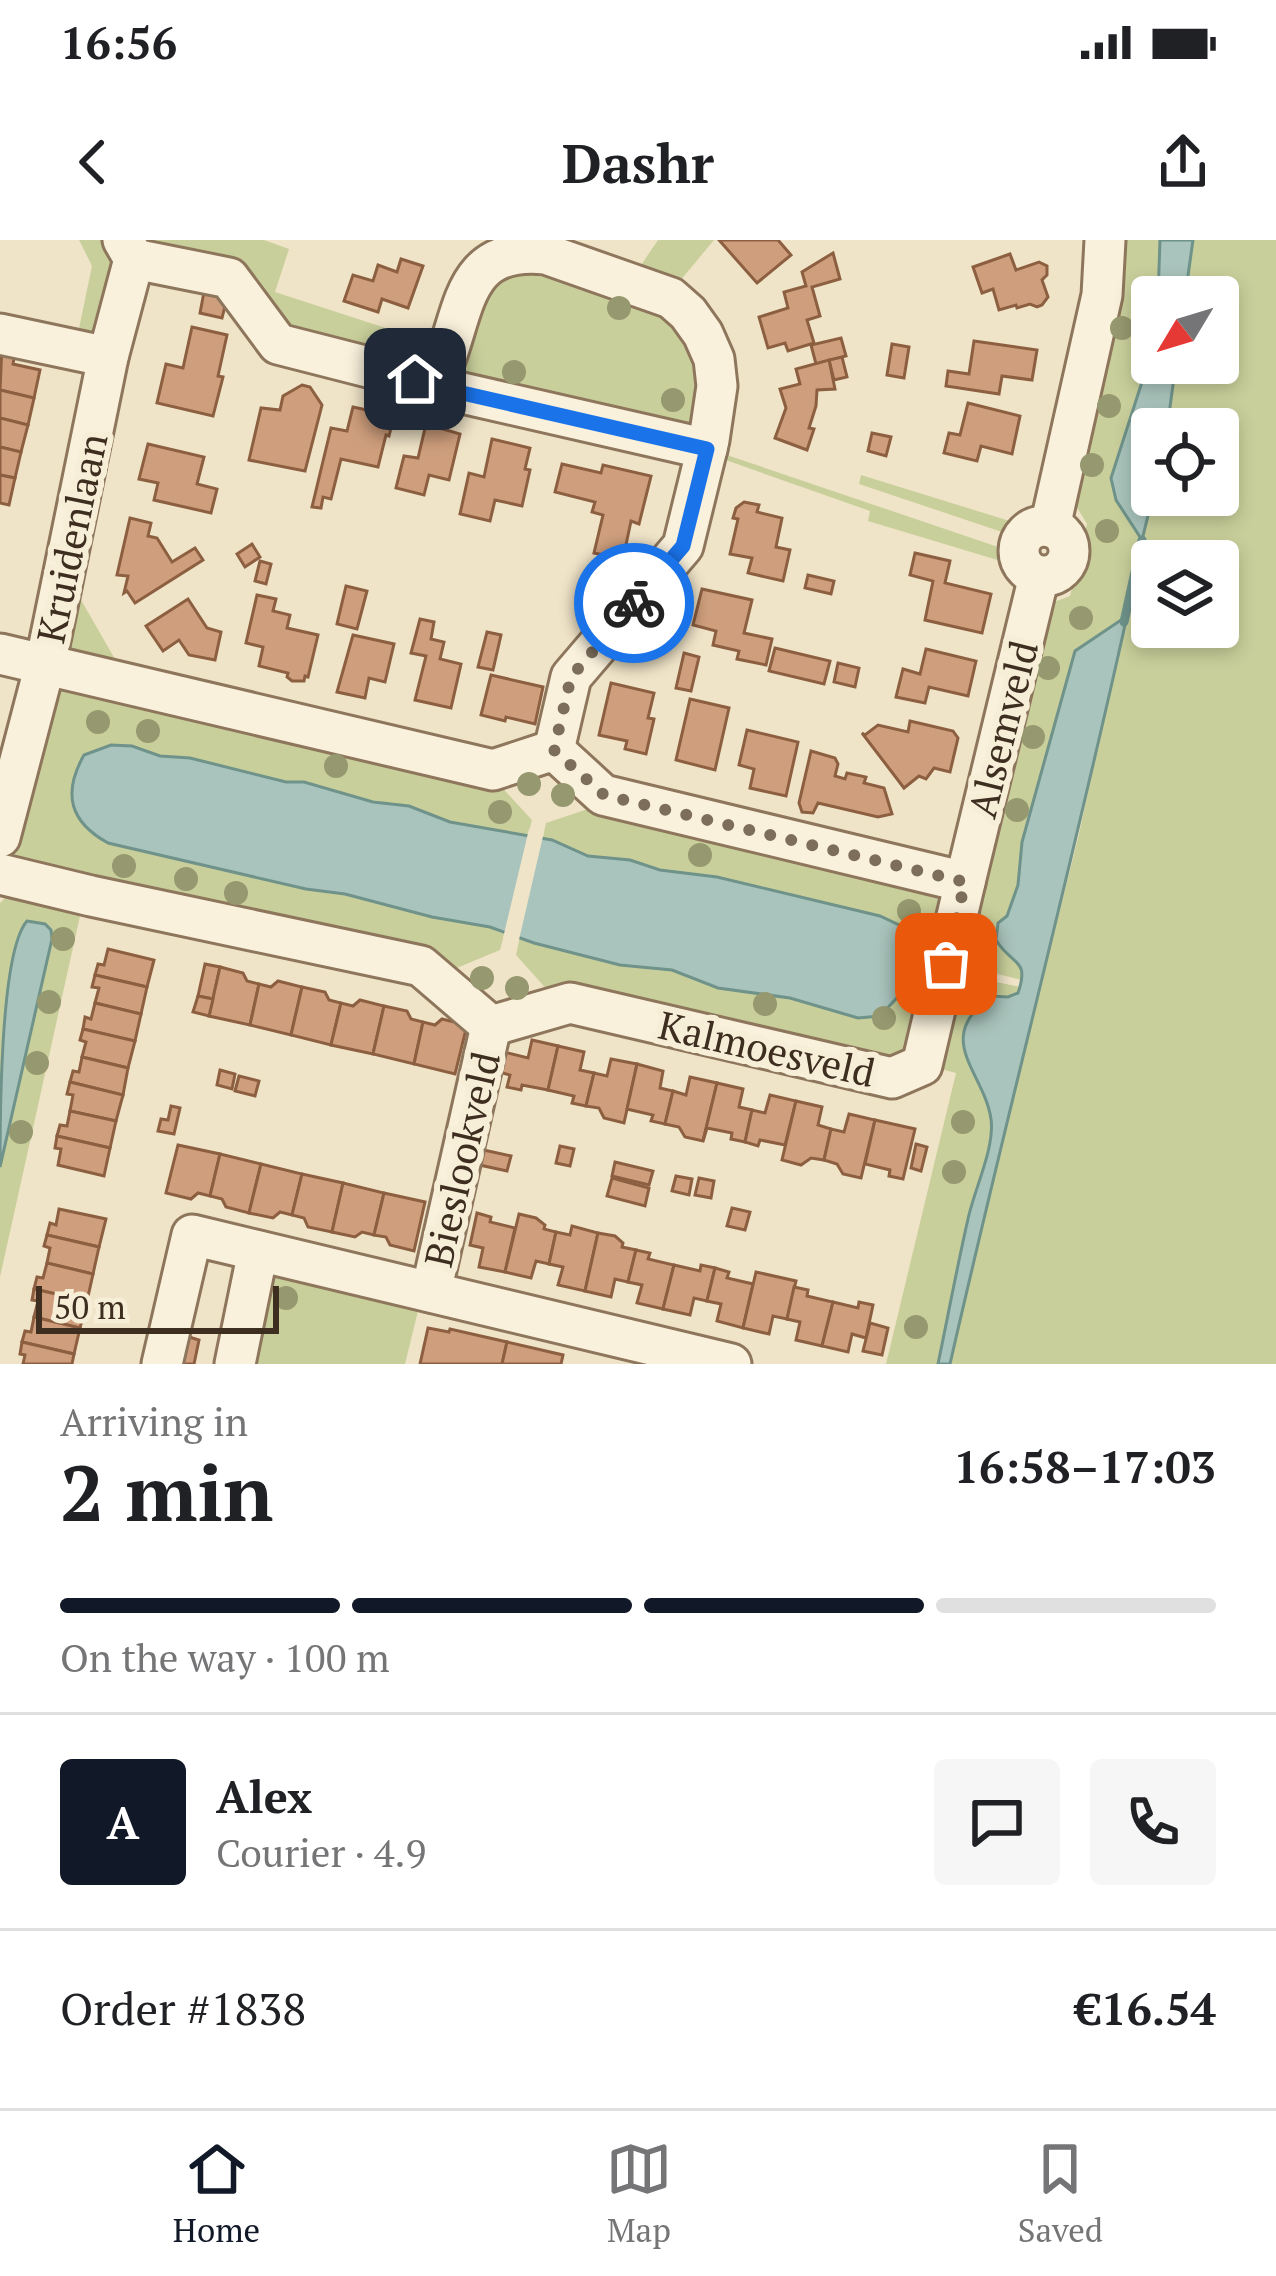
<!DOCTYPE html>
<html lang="en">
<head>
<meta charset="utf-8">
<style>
	:root { --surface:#fff; --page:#f6f6f6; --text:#202124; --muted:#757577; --line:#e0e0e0; --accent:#111827 }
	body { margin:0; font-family:"PT Serif",serif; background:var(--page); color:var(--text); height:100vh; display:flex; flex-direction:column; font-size:45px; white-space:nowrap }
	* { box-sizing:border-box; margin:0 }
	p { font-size:39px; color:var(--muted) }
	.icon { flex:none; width:66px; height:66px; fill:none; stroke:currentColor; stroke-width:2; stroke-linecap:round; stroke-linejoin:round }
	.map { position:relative; height:1124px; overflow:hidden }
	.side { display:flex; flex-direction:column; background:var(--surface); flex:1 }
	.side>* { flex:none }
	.needle { width:78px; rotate:232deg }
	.buttons { position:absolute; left:1131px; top:36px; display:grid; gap:24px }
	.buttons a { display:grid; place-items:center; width:108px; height:108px; border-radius:12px; background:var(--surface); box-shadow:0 6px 18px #0003; font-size:60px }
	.scale { position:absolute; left:36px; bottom:30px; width:243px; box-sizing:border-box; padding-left:12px; border:6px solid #3d2e20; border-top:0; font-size:33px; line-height:42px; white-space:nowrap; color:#3d2e20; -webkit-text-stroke:9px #f7eed8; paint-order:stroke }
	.pin { position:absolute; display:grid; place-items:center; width:102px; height:102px; color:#fff; margin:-51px; border-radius:24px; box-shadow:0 6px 18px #0006 }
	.courier { position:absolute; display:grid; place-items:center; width:120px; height:120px; margin:-60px; border:9px solid #1a73e8; border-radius:50%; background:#fff; color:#222; box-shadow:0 3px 15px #0007 }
	.overview em { font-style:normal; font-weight:800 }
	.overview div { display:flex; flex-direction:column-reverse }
	.overview { display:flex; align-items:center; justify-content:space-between; height:204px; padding:0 60px }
	h1 { font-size:78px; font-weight:800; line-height:90px }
	.bar { display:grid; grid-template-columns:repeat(4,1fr); gap:18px 12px; align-content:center; height:144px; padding:0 60px }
	.bar i { height:15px; border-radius:9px; background:var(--line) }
	.bar .on { background:var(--accent) }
	.bar p { grid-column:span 4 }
	.line { display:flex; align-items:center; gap:30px; padding:0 60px; border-top:3px solid var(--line) }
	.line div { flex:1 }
	.round { display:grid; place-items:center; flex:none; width:126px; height:126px; border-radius:12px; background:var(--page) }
	.status { display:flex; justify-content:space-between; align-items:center; height:84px; padding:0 60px; background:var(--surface); direction:ltr }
	.status svg { height:33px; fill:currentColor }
	header { display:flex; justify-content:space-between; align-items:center; height:156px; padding:0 60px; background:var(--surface); font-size:54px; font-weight:800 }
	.menu { display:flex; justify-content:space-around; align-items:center; height:168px; border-top:3px solid var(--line); background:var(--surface); font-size:33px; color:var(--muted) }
	.menu a { display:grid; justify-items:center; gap:6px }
	.menu .on { color:var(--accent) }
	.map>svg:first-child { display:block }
</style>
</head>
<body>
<div class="status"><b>16:56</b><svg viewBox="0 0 49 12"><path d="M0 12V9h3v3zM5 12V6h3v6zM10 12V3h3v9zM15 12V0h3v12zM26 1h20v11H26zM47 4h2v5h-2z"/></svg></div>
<header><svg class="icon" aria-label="back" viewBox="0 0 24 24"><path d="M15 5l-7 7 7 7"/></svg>Dashr<svg class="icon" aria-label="share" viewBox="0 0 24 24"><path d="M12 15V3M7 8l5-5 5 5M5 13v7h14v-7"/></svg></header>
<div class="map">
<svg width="1276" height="1124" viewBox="0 0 1276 1124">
	<rect width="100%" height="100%" fill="#f0e4c8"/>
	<g fill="#c9cf9b" fill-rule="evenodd">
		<path d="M79,0H106C120,36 108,55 98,91L92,95L77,98L92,26Z"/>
		<polygon points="153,0 264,0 289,9 275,52 438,105 421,123 302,98 159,12"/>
		<polygon points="658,0 714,0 674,48 639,28"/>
		<path d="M1116,0H1160L1158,57H1152C1152,120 1130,178 1111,238L1142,299L1153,255H1218V189H1167L1176,123H1218V57H1185L1193,0H1276V1124H946L1079,594L1126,378L1074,412L1022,602L1018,645L1007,676L998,683L996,700L1004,712L1021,725L1022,740L968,727L964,724L1041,367L1070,356L1087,284L1069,254ZM1152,321H1218V387H1152Z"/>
		<polygon points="521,25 666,72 701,120 696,187 450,140 482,48"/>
		<polygon points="718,212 1007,310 1004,322 868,281 870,271 717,217"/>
		<polygon points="861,235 1013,282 1011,295 859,244"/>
		<polygon points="73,346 123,433 71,418 60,395"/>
		<polygon points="62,444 496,541 532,580 528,595 452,600 304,542 286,542 262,536 108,603 306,649 320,637 506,688 500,710 452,730 18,620 12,609 47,455"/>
		<path d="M597,566L929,645L947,667L916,806L893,826L550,753L516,715L521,691L569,703L590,717L672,730L704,743L723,735L880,776C905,750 917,739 912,700L795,655L717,637L660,630L637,622L540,610L546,583Z"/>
		<polygon points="8,655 82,667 0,1037 0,663"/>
		<path d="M962,735L1020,747L1018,753L1008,757L991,756C932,800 984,832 991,880C995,908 974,951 968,979C957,1027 948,1076 938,1124H886L956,833L937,828Z"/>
		<polygon points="279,1034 419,1067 405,1124 243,1124 267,1042"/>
	</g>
	<g fill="#a9c4bc" stroke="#6f938a" stroke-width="3">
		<polygon points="1160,0 1193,0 1185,57 1158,57"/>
		<polygon points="1152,87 1152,123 1176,123 1167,189 1152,189 1153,255 1142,300 1116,260 1111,238 1142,142"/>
		<path d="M1127,376C1072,626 1007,874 950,1124H938C948,1076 957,1027 968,979C974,950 995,908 991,879C984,831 932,800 991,756L1008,757L1018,753C1030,718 1012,726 996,700L998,683L1007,676L1018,645L1022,602L1075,411Z"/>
		<path d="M111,505L132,506L160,516L190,518L286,542H304L373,562L409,566L450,582L552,600L588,616L630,620L660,630L717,637L880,676L899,685L912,700L914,717L911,738L905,749L880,776L858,778L790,758L718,748L672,730L620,725L534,703L490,687L432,677L345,654L306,649L108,603C70,582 62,554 84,515Z"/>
		<path d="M27,681L45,684L51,690L52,699L0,927C0,877 0,712 27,681Z"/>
	</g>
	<polygon fill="#f0e4c8" points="529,589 544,592 518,704 503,698"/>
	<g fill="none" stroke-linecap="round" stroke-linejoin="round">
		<polyline stroke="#6f938a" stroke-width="9" points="1124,382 1142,300"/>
	</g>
	<g fill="#cf9f7d" stroke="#8d5f41" stroke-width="3">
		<polygon points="719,0 778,0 791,15 757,43"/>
		<polygon points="833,13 840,39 812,47 820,76 807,80 814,103 788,111 785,103 768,108 759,77 788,68 784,52 806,46 802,32"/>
		<polygon points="1010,14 1016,30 1039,22 1047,26 1047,35 1042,40 1048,57 1042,65 1037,67 1030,64 1017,68 1016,65 999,70 993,49 982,53 973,27"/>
		<polygon points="401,19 423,26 408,68 382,59 378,72 344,61 353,35 373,41 378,25 397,32"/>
		<polygon points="204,52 227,58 222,78 200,73"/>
		<polygon points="192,87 227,95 218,136 223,137 213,176 157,163 166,124 183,128"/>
		<polygon points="841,98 846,116 816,124 811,105"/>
		<polygon points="974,101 1037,110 1032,140 1002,136 999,154 946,146 948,131 969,134"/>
		<polygon points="892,104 909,107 904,138 887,135"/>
		<polygon points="2,105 16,108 13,124 40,130 34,158 0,150"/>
		<polygon points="842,117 847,137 834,140 829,120"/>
		<polygon points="829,120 835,149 817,150 816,166 809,188 814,189 807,210 775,198 786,168 780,149 800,144 796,129"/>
		<polygon points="302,145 310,147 322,165 305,231 249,220 261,168 280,170 283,156"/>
		<polygon points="0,150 34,158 28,185 0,178"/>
		<polygon points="968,163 1020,176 1012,214 981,206 977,221 944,213 949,193 960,195"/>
		<polygon points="353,167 394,176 389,196 386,195 378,227 341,219 331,259 323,257 321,268 312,267 331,188 347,191"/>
		<polygon points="0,178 28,185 21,212 0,207"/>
		<polygon points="426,184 460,194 449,240 429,235 424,255 396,248 404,216 418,218"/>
		<polygon points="872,193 891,197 886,216 868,211"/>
		<polygon points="492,199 530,208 525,229 530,230 522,266 495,260 490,281 460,274 469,233 484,237"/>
		<polygon points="148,204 204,217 197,244 217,249 211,273 154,260 158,243 139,239"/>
		<polygon points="0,207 21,212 15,238 0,235"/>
		<polygon points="562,224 601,233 603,225 651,236 639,284 631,281 623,319 594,313 603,275 592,272 595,262 555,252"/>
		<polygon points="0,235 15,238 9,265 0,263"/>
		<polygon points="744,262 759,265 757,272 782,278 776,307 790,310 783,341 748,333 752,318 730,314 738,279 733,278 736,268"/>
		<polygon points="130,278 151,283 148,296 157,298 172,322 195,308 203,320 135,363 127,351 124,353 128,336 117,335"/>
		<polygon points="252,304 260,317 245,327 237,314"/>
		<polygon points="915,313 950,321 945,343 991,354 982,393 925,380 933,341 910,335"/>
		<polygon points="260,321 271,324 266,344 255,341"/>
		<polygon points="808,335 834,341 831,354 805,348"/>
		<polygon points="346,346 367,351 357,389 337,384"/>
		<polygon points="702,349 752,360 744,393 772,399 766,425 737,419 739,411 713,405 716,391 693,385"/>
		<polygon points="257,355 276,359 273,371 290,375 287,388 318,395 308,437 305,436 304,441 292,441 287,437 288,433 259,426 263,407 246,403"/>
		<polygon points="188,359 207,388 221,392 215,420 189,415 179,400 163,411 146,386"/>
		<polygon points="420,379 434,382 431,399 444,402 440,419 461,424 451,468 415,460 426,416 411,413"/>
		<polygon points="487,392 501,395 493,430 478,427"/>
		<polygon points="353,395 394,404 385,442 369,438 365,458 337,452"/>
		<polygon points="775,408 830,421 824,444 769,431"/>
		<polygon points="926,409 976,421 968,456 929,447 925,463 896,457 903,429 920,434"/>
		<polygon points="684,413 699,417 691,451 676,448"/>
		<polygon points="838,423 859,428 855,447 834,442"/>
		<polygon points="491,435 543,447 535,484 506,477 505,481 481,475"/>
		<polygon points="611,443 654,453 648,478 654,479 646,514 625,509 627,501 599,495"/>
		<polygon points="690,459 729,468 715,530 676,520"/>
		<polygon points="910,481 953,491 958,498 950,532 934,528 926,539 919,536 904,548 862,493 865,495 878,485 908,492"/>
		<polygon points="747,490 798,502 786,556 750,548 754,529 739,525"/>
		<polygon points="811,511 835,518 838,524 835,536 845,539 847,533 866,537 864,543 884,548 892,574 878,577 818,563 813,573 802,572 799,563"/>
		<polygon points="108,709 154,720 147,747 95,735 98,724 104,725"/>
		<polygon points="205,724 220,727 213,759 198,756"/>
		<polygon points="220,727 243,733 247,741 259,744 250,785 209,776"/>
		<polygon points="95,735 147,747 141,774 95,763 99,748 92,747"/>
		<polygon points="278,741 302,747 291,795 250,785 259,744 271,747"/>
		<polygon points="302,747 325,752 329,760 341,763 331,805 291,795"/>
		<polygon points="198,756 213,759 209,776 193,772"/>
		<polygon points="360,760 384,766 373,814 331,805 341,763 353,766"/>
		<polygon points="95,763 141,774 135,801 83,789 85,777 91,779"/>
		<polygon points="384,766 407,771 411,779 423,782 414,824 373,814"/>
		<polygon points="442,779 467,785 455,834 414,824 423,782 435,785"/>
		<polygon points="83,789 135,801 128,828 82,817 86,802 80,800"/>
		<polygon points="532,800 558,806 548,850 522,845 521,850 507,847 510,835 495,831 500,811 528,818"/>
		<polygon points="558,806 584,812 580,830 594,833 586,866 572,863 574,856 548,850"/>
		<polygon points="82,817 128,828 123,855 70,842 73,831 79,832"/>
		<polygon points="611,819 637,824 624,883 604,878 599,868 586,866 594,833 607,836"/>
		<polygon points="637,824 663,831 660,848 673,851 665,884 651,881 653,875 627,869"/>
		<polygon points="220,830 235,834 232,849 217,845"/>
		<polygon points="239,836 259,841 255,856 235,851"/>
		<polygon points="690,837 717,843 703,901 685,897 679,887 665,884 673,851 686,855"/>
		<polygon points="70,842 123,855 116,881 70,871 73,855 67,854"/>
		<polygon points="717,843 743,849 739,867 752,870 745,902 731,899 732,893 707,888 703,901"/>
		<polygon points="770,855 796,861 785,905 760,900 758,906 745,902 752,870 765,873"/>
		<polygon points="796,861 822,867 818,885 831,889 824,920 811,918 801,925 782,920"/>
		<polygon points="171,866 180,868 174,894 158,891 161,879 168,880"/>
		<polygon points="70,871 116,881 110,908 57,896 60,885 67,886"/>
		<polygon points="849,874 875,880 861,938 843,934 837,924 824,920 831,889 844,892"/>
		<polygon points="875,880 915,889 903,939 889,936 890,930 865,924"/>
		<polygon points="57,896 110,908 104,936 58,925 61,909 55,908"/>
		<polygon points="916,904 927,907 921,931 911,928"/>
		<polygon points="178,905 220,914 210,956 198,953 191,959 166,953"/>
		<polygon points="560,906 574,909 570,926 556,923"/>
		<polygon points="479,909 511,916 507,931 475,924"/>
		<polygon points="220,914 261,924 249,973 226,967 222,959 210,956"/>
		<polygon points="615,922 653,931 649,945 612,936"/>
		<polygon points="261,924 302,934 292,975 280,972 273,978 249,973"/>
		<polygon points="302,934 343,943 332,992 308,987 304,978 292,975"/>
		<polygon points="676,936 692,939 689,955 672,951"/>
		<polygon points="612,938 649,948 645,966 607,956"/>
		<polygon points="699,938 714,941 711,958 695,955"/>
		<polygon points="343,943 384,953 374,995 362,992 355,997 332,992"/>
		<polygon points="384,953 425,962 414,1011 390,1005 386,997 374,995"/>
		<polygon points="732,968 750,972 745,990 727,986"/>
		<polygon points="59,969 106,979 99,1007 47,995 50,983 56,985"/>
		<polygon points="477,973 491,977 490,982 515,988 505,1032 479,1027 483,1008 470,1005"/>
		<polygon points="519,974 536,978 545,985 544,989 556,992 549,1024 536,1021 531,1038 505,1032"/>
		<polygon points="572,986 598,993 585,1051 558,1045 563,1027 549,1024 556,992 570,995"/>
		<polygon points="598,993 615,996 623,1003 622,1007 636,1010 628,1042 615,1039 611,1057 585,1051"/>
		<polygon points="47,995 99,1007 93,1034 47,1023 50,1008 44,1006"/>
		<polygon points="636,1010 650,1013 648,1019 674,1025 663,1069 637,1063 642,1045 628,1042"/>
		<polygon points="47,1023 93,1034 87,1061 34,1049 37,1037 43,1038"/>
		<polygon points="674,1025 700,1031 701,1025 715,1028 707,1061 694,1058 690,1075 663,1069"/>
		<polygon points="715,1028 729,1032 727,1038 753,1044 743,1088 717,1081 721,1064 707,1061"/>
		<polygon points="756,1032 796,1041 787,1079 773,1076 769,1094 743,1088"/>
		<polygon points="794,1047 808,1050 807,1056 833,1062 822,1106 796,1100 800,1082 787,1079"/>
		<polygon points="34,1049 87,1061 80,1088 34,1077 38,1061 32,1060"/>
		<polygon points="833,1062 858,1068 859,1062 873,1065 866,1098 852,1094 848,1112 822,1106"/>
		<polygon points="34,1077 80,1088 74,1114 22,1102 25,1091 31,1092"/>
		<polygon points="870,1083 888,1088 882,1115 863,1111"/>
		<polygon points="428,1088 449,1092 450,1089 507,1102 502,1124 420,1124"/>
		<polygon points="186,1096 199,1100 194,1124 180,1124"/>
		<polygon points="22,1102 74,1114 72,1124 23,1124 25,1115 20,1114"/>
		<polygon points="507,1102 563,1115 561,1124 502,1124"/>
	</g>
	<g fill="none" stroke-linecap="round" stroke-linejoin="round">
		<g stroke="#8d765c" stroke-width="45">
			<g id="minor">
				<path d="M134,19L229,38L278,104L415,139L430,136L442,128C466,68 462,5 546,14L671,58L688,73L703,94L714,119L717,146L709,200L683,306L571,437L554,510"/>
				<polyline points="0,94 108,117"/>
				<polyline points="430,136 436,147 707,209"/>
				<circle cx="1044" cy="311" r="25"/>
				<polyline points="1050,287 1102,55 1105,0"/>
				<polyline points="0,414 493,530 554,510 603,555 965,642 922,825 892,838 570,763 491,786 421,726 91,656 0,634"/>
				<polyline points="0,597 45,425 108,117 134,19 123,0"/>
				<polyline points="965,642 1039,336"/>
				<polyline points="431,1052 491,786"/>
				<polyline points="162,1124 192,995 731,1124"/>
				<polyline points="235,1124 258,1011"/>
			</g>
		</g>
		<use href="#minor" stroke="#faf1dc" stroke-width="39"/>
	</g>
	<g fill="#96986f">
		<circle cx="619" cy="68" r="12"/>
		<circle cx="1122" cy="88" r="12"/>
		<circle cx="514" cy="132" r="12"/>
		<circle cx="673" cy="160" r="12"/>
		<circle cx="1109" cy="166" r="12"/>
		<circle cx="1092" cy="225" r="12"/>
		<circle cx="1107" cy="291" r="12"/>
		<circle cx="1081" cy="378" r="12"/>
		<circle cx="1048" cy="428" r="12"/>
		<circle cx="98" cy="482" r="12"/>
		<circle cx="148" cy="491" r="12"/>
		<circle cx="1033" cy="497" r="12"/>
		<circle cx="336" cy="526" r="12"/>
		<circle cx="529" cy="544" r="12"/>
		<circle cx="563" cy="555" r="12"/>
		<circle cx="1017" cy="570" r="12"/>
		<circle cx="500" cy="572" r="12"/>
		<circle cx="700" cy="615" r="12"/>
		<circle cx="124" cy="626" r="12"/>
		<circle cx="186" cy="639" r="12"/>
		<circle cx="236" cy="653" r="12"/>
		<circle cx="909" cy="671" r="12"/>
		<circle cx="63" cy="699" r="12"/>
		<circle cx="482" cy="738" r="12"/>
		<circle cx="517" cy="748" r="12"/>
		<circle cx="49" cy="762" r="12"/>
		<circle cx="765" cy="764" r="12"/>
		<circle cx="884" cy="778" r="12"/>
		<circle cx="37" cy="823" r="12"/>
		<circle cx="963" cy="882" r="12"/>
		<circle cx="21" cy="892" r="12"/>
		<circle cx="954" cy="932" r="12"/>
		<circle cx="286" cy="1058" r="12"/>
		<circle cx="916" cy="1087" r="12"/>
	</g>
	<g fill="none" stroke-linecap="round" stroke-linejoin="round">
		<polyline stroke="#7c6e5b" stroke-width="12" stroke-dasharray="0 21.6" points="634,363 571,437 554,510 604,555 965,642 946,724"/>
		<polyline stroke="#1a73e8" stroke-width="15" points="415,139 430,136 436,147 707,209 683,306 634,363"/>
	</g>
	<g text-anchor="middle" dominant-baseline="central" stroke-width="12" stroke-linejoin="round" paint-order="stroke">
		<g font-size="39" fill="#3d2e20" stroke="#f7eed8">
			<text transform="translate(71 298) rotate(-78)">Kruidenlaan</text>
			<text transform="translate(1002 489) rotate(-76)">Alsemveld</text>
			<text transform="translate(767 808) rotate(13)">Kalmoesveld</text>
			<text transform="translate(461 919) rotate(-77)">Bieslookveld</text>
		</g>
	</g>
</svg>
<div class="buttons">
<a><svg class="needle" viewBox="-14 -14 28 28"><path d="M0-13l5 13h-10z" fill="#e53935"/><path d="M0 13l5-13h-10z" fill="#757577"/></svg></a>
<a><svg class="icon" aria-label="locate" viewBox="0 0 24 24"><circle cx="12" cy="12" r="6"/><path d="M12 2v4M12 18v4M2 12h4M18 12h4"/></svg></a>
<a><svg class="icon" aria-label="layers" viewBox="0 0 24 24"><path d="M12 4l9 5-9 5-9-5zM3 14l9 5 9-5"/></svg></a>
</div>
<div class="scale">50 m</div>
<div class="pin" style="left:946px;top:724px;background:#ea580c"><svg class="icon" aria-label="bag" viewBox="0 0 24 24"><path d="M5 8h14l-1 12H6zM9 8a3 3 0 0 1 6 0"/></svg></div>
<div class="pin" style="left:415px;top:139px;background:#1f2937"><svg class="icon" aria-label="home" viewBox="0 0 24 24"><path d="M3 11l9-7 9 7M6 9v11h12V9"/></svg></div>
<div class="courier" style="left:634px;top:363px"><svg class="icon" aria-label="bike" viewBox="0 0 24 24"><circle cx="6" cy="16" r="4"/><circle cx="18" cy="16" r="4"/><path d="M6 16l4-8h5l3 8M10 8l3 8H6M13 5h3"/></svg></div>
</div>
<section class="side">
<div class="overview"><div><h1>2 min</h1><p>Arriving in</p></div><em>16:58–17:03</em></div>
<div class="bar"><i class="on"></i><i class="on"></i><i class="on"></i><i></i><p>On the way · 100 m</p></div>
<div class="line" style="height:216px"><b class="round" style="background:var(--accent);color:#fff">A</b><div><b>Alex</b><p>Courier · 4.9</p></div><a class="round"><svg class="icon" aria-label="chat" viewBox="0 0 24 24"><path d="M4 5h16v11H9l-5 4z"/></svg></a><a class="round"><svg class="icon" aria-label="phone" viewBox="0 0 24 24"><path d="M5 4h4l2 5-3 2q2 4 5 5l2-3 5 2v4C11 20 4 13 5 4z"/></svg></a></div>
<div class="line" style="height:156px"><div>Order #1838</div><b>€16.54</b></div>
</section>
<nav class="menu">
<a class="on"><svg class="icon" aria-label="home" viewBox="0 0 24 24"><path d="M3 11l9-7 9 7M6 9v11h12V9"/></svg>Home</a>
<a><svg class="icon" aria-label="map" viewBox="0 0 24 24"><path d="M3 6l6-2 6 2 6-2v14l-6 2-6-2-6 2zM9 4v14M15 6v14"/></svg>Map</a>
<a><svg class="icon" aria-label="saved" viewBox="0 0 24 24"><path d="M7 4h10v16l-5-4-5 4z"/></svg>Saved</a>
</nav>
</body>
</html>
